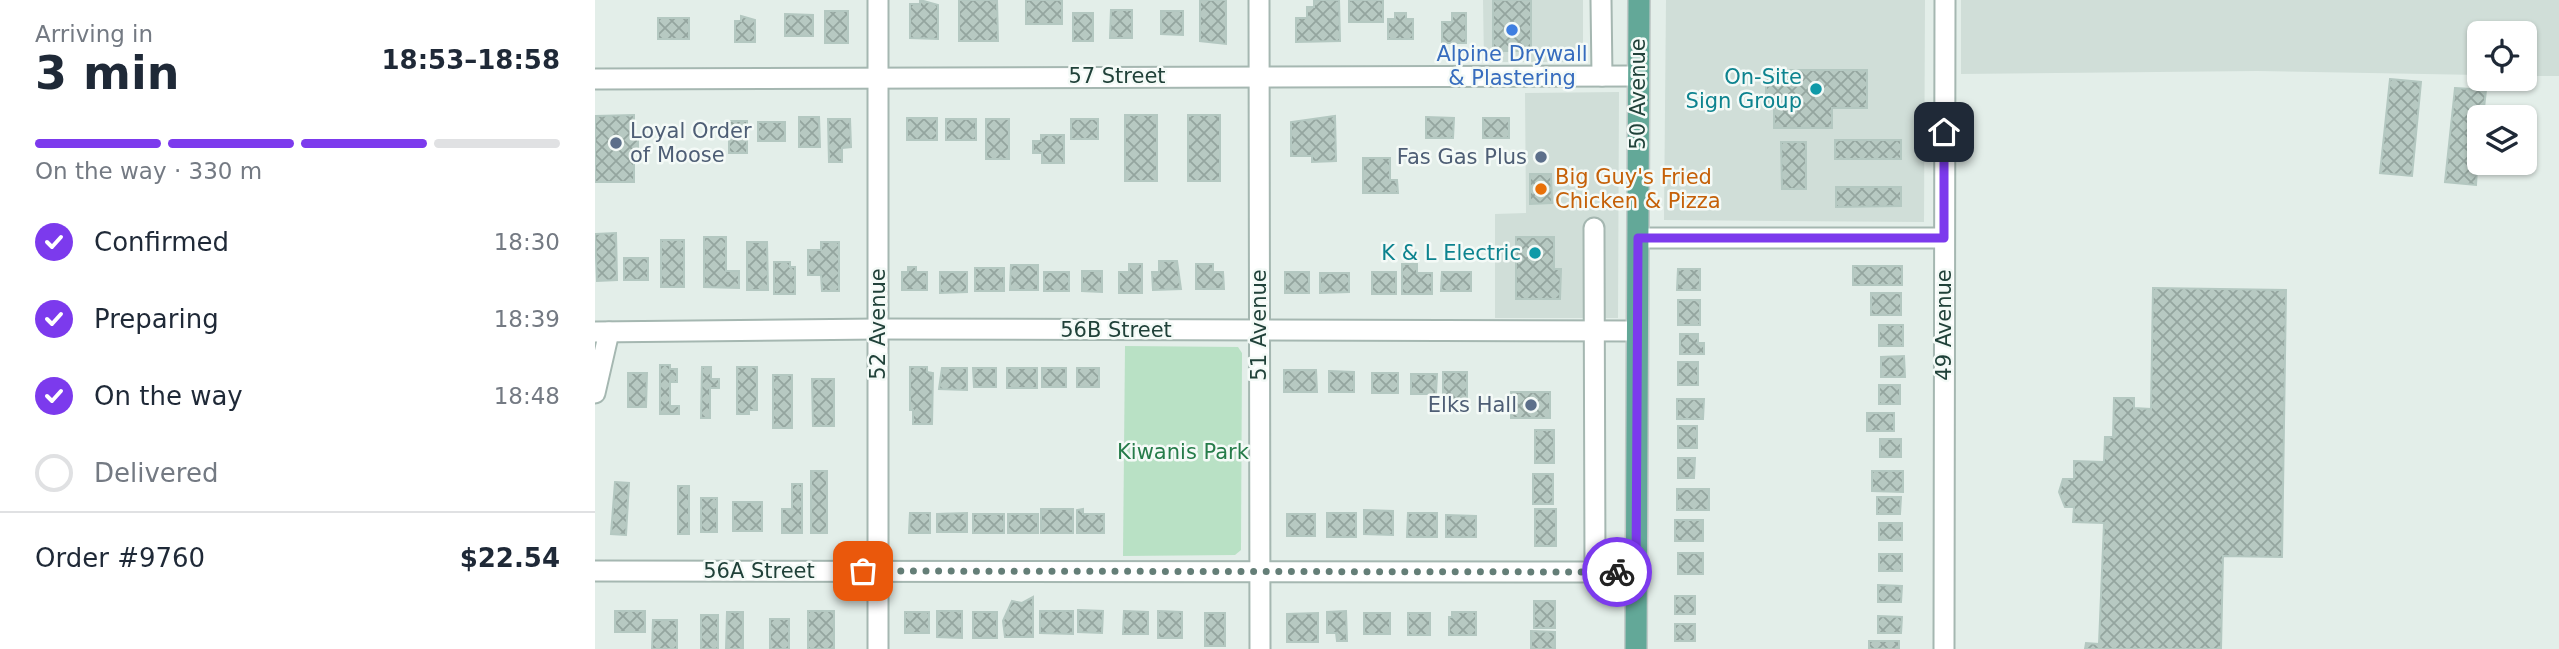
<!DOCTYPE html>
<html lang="en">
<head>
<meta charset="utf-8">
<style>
	:root { --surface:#fff; --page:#f2f2f3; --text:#1f2937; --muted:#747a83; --line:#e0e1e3; --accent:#7c3aed }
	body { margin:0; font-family:"DejaVu Sans",sans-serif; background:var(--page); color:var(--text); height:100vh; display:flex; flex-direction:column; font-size:26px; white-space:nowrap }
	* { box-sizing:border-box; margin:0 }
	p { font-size:23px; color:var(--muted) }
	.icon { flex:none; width:38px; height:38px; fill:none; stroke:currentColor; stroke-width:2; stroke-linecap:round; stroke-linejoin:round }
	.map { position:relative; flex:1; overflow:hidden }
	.details { display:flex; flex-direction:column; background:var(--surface); width:595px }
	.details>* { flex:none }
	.buttons { position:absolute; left:1872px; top:21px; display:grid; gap:14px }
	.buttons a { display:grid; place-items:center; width:70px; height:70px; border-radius:10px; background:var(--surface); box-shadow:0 2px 5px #0004; font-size:35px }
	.pin { position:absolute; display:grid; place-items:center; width:60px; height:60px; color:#fff; margin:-30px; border-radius:14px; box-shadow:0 4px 10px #0006 }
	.courier { position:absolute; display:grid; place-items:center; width:70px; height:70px; margin:-35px; border:5px solid #7c3aed; border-radius:50%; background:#fff; color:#222; box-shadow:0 2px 9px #0007 }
	.headline em { font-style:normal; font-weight:700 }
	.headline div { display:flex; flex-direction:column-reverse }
	.headline { display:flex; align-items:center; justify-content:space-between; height:119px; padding:0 35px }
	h1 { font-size:46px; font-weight:700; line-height:52px }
	.bar { display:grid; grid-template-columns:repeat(4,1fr); gap:10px 7px; align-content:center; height:84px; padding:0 35px }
	.bar i { height:9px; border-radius:5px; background:var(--line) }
	.bar .active { background:var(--accent) }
	.bar p { grid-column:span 4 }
	.line { display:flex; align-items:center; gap:18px; padding:0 35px; border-top:2px solid var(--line) }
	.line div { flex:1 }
	ol { padding:0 35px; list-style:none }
	li { display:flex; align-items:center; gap:21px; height:77px }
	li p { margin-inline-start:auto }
	li .icon { padding:7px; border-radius:50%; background:var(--accent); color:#fff; stroke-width:4 }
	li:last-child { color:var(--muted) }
	li i { width:38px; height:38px; border:4px solid var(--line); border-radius:50% }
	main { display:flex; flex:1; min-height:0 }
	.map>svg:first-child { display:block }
</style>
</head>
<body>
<main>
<section class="details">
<div class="headline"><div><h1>3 min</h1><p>Arriving in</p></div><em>18:53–18:58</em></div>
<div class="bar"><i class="active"></i><i class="active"></i><i class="active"></i><i></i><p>On the way · 330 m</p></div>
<ol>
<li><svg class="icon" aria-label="check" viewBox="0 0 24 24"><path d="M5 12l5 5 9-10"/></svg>Confirmed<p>18:30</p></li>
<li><svg class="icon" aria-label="check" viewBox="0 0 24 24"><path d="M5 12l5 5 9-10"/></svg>Preparing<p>18:39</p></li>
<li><svg class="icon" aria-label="check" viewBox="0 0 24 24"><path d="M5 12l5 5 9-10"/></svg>On the way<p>18:48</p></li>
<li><i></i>Delivered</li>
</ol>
<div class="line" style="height:91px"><div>Order #9760</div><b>$22.54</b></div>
</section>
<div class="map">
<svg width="1964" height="649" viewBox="0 0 1964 649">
	<defs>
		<pattern id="building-cross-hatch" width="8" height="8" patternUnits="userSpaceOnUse" patternTransform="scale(1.75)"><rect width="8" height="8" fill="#b7c9c2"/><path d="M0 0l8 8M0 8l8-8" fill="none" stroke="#94a59f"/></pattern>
	</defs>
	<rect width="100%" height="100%" fill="#e3eee9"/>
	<g fill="#d0ded8">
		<polygon points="888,0 988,0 988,62 889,62"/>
		<polygon points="1071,0 1330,0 1329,222 1069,220"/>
		<polygon points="1366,0 1964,0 1964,76 1930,76 1930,33 1885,33 1885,75 1662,71 1366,74"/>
		<polygon points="1024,92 1023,318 900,318 900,214 931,213 930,93"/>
	</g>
	<polygon fill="#b9e1c5" points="530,346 643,347 647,353 646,550 640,555 528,556"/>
	<g fill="url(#building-cross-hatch)" stroke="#b4c8c1" stroke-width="2">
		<polygon points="325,0 343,5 343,39 315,38 315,4 325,4"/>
		<polygon points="364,0 402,0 403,41 364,41"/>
		<rect x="431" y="0" width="36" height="24"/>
		<polygon points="605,0 631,0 631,44 605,41"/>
		<polygon points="719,0 744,0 745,41 701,42 701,18 712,18 712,7 719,7"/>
		<rect x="754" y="0" width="34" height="22"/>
		<rect x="898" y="0" width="38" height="51"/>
		<polygon points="516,10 537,10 537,38 515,38"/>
		<rect x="230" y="11" width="23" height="32"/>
		<polygon points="566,11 588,11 588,35 566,34"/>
		<rect x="478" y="13" width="20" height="28"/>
		<polygon points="800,13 811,13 811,19 818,19 818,39 793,39 793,19 800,19"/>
		<polygon points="857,13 871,13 871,43 847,43 847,22 857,22"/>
		<polygon points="190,14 218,15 218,36 190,36"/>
		<polygon points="146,16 160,20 160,42 140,42 140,21 146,21"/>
		<rect x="63" y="18" width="31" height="21"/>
		<polygon points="1171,70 1272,70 1272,108 1237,108 1237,128 1179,128 1179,108 1171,108"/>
		<polygon points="1795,79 1826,82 1817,176 1785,173"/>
		<polygon points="1860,88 1891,90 1888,117 1885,117 1881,185 1850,182"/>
		<polygon points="39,115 39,136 43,136 43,151 39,151 39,182 0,182 0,116"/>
		<rect x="530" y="115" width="32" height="66"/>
		<rect x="593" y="115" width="32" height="66"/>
		<polygon points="740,116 741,161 717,162 717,156 696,156 696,122"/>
		<polygon points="204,117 224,117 225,147 204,147"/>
		<polygon points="831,117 859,118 858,138 831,138"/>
		<rect x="312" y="118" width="30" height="22"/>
		<rect x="888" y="118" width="26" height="20"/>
		<polygon points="233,119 255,119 256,147 247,148 247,162 234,162"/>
		<rect x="351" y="119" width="30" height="21"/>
		<rect x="391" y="119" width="23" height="40"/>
		<rect x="476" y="119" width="27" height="20"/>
		<rect x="134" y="121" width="18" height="32"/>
		<rect x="163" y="122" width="27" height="19"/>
		<polygon points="446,135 469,135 469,163 447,163 447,153 438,153 438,141 446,141"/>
		<rect x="1240" y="140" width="66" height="19"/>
		<polygon points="1186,142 1211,142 1211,189 1187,189"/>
		<polygon points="768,158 795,158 795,180 802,180 803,193 768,193"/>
		<polygon points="935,174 956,174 957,203 935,204"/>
		<polygon points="1241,187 1306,187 1306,206 1241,207"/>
		<polygon points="21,233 22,280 2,281 0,234"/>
		<polygon points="109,237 131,237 131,271 144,271 144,288 109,287"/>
		<polygon points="921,237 959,237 959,269 966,269 965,299 921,299"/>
		<rect x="66" y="240" width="23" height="47"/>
		<polygon points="152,242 172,242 173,290 152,290"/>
		<polygon points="226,242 244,242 244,291 227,291 226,275 213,275 213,250 226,250"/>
		<rect x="29" y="258" width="24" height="22"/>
		<polygon points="564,261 582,261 586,289 558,290 557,272 564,272"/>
		<polygon points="179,262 195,262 195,267 200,267 200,294 179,294"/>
		<polygon points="534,264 547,264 547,293 524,293 524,272 534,272"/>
		<polygon points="601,264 618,264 618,272 628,272 629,289 601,289"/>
		<polygon points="807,264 822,264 822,273 837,273 837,294 807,294"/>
		<polygon points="416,265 443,265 443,290 415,290"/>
		<rect x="1258" y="266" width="49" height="19"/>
		<polygon points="313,267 321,267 321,272 332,272 332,290 307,290 307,272 313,272"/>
		<rect x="380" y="268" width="29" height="23"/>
		<polygon points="1083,269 1105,269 1105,290 1082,290"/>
		<polygon points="487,271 507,271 507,292 487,291"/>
		<polygon points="345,272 372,272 372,292 345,293"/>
		<rect x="449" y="272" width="25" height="19"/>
		<rect x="690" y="272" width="24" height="21"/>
		<rect x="777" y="272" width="24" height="22"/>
		<polygon points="847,272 876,272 876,291 846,291"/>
		<polygon points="725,273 754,273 754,292 725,293"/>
		<polygon points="1558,288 1691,290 1687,557 1628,556 1626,649 1490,649 1491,643 1504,644 1509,523 1478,522 1479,507 1470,507 1464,492 1468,479 1479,479 1479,461 1509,462 1510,437 1518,437 1519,398 1539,398 1539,408 1556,409"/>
		<rect x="1276" y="293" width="30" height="22"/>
		<rect x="1083" y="300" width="22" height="25"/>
		<rect x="1284" y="325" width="24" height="21"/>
		<polygon points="1085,334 1103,334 1103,343 1109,343 1109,354 1085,354"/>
		<polygon points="1309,356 1310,377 1286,377 1286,357"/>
		<rect x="1083" y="362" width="20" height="23"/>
		<polygon points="65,365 75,365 75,369 82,369 82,382 75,382 75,406 84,406 84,414 65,414"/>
		<polygon points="107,367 116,367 116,379 124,379 124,388 115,388 115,418 106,418"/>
		<polygon points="142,367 162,367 162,410 154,410 154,414 142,414"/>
		<polygon points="315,367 332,367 332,372 338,373 337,424 318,424 318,410 315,410"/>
		<polygon points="347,368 372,368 372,390 344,389"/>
		<polygon points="378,368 401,368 401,387 379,387"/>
		<rect x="412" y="368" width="30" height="20"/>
		<rect x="447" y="368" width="24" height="19"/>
		<rect x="482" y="368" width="22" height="19"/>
		<polygon points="689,370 721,370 722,392 689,392"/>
		<polygon points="734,371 759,372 759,392 734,392"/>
		<polygon points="848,372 872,372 872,400 848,399"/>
		<polygon points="33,373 52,373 51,407 33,407"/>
		<rect x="777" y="373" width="26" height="20"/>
		<polygon points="816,374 842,374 841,394 816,394"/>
		<rect x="178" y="375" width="19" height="53"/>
		<polygon points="217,379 239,379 239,426 218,426"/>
		<rect x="1284" y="385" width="21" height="19"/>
		<rect x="916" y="392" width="39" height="26"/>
		<polygon points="1082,399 1109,399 1108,419 1082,419"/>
		<rect x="1272" y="413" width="27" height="18"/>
		<rect x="1083" y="426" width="19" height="22"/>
		<rect x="940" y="430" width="19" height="33"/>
		<rect x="1285" y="439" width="21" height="18"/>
		<polygon points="1083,458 1100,458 1099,478 1083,478"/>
		<rect x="216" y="471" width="16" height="62"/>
		<polygon points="1277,471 1308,471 1308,492 1277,491"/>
		<rect x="938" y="474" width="20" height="30"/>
		<polygon points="20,482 34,483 31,535 16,534"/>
		<polygon points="197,484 207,484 207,533 187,533 187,509 197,509"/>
		<rect x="83" y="486" width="11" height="48"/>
		<rect x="1082" y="489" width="32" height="21"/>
		<polygon points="1282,497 1306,497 1305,514 1282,514"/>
		<rect x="106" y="498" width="16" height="34"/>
		<rect x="138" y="502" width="29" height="29"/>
		<rect x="446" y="509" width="32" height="24"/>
		<polygon points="488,509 488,514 509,514 509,533 482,533 482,510"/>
		<rect x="940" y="509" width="21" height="37"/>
		<polygon points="769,510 798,511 798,535 769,534"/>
		<polygon points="315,513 335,513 335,533 314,533"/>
		<polygon points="372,513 372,532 342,532 342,514"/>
		<rect x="732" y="513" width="29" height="24"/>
		<polygon points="813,513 842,513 842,537 812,537"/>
		<rect x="378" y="514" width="31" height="19"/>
		<rect x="413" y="514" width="30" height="19"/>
		<rect x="692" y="514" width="28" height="22"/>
		<polygon points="851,515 881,516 881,537 851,537"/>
		<rect x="1080" y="520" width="28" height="21"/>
		<rect x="1284" y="523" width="23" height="17"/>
		<rect x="1083" y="553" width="25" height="21"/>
		<rect x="1284" y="554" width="23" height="17"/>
		<polygon points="1283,585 1307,586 1306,602 1283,602"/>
		<rect x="1080" y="596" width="20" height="18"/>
		<polygon points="438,597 438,637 410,637 408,621 417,601 427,603"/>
		<rect x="939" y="601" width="21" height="27"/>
		<polygon points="483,610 508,611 507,633 483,632"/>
		<rect x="20" y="611" width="30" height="21"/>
		<rect x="213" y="611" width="26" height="38"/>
		<polygon points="342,611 367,611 367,638 342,637"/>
		<polygon points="445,611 478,611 478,634 445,633"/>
		<polygon points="529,611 553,612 553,634 528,634"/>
		<polygon points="563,611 587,612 587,638 563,638"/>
		<polygon points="751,611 752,641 742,641 741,633 732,633 732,612"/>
		<polygon points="132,612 148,612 148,649 131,649"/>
		<rect x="310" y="612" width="24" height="21"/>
		<rect x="378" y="612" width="24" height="26"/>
		<polygon points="857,612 881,612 881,635 854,635 854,617 857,617"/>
		<rect x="610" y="613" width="20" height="33"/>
		<polygon points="723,613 723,642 692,642 692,614"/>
		<rect x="769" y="613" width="26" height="21"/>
		<rect x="813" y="613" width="22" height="22"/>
		<rect x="106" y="615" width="17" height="34"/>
		<polygon points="1283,616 1307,617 1306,633 1283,633"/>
		<rect x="175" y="619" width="19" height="30"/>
		<polygon points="58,620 82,620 82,649 57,649"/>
		<rect x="1080" y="624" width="20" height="17"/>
		<polygon points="936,631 960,632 960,649 936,649"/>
		<rect x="1274" y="641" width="30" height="8"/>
	</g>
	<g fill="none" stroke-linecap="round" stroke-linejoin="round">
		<g stroke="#a5b7b1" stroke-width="23">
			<g id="minor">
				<polyline points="283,0 283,649"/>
				<polyline points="664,0 665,649"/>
				<polyline points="1006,0 1007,76"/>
				<polyline points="0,79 1043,76"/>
				<polyline points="999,228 1000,572"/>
				<polyline points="1043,238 1349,238"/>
				<polyline points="0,332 283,329 1042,331"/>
				<polyline points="0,393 14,332"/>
				<polyline points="0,571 1042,572"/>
				<polyline points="1349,649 1350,0"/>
			</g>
		</g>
		<g stroke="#c1cac8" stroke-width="24">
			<polyline id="major" points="1041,649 1044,0"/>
		</g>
		<use href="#minor" stroke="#fff" stroke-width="19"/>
		<use href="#major" stroke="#63a898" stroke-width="21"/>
	</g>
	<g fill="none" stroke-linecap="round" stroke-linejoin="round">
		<polyline stroke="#647e77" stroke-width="7" stroke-dasharray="0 12.6" points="268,571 1022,572"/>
		<polyline stroke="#7c3aed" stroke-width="9" points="1022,572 1041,572 1043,238 1349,238 1349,132"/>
	</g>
	<circle fill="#3f7fe0" stroke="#f4faf7" stroke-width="2.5" cx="917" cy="30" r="7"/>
	<g fill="#0f9aa8" stroke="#f4faf7" stroke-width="2.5">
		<circle cx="1221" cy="89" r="7"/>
		<circle cx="940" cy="253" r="7"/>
	</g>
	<g fill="#5c6f8a" stroke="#f4faf7" stroke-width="2.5">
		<circle cx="21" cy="143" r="7"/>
		<circle cx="946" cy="157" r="7"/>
		<circle cx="936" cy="405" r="7"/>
	</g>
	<circle fill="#e8710a" stroke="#f4faf7" stroke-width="2.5" cx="946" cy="189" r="7"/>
	<g text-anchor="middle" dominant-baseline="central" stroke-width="5" stroke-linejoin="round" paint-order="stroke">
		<g font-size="21" fill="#366cbe" stroke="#f4faf7">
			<text x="917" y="54">Alpine Drywall<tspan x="917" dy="24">&amp; Plastering</tspan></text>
		</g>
		<g font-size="21" fill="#204139" stroke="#f4faf7">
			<text x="522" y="76">57 Street</text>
			<text transform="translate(1043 94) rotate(-90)">50 Avenue</text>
			<text transform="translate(283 324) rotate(-90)">52 Avenue</text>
			<text transform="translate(664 325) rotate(-90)">51 Avenue</text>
			<text transform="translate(1349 325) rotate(-90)">49 Avenue</text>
			<text x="521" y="330">56B Street</text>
			<text x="164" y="571">56A Street</text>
		</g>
		<g font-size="21" fill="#0d838f" stroke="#f4faf7" text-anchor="end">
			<text x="1207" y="77">On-Site<tspan x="1207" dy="24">Sign Group</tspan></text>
			<text x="926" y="253">K &amp; L Electric</text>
		</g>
		<g font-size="21" fill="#4e5e75" stroke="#f4faf7" text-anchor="end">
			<text x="35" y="131" text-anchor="start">Loyal Order<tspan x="35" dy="24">of Moose</tspan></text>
			<text x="932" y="157">Fas Gas Plus</text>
			<text x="922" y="405">Elks Hall</text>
		</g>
		<g font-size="21" fill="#c56008" stroke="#f4faf7" text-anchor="start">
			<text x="960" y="177">Big Guy's Fried<tspan x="960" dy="24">Chicken &amp; Pizza</tspan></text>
		</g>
		<g font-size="21" fill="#267c4a" stroke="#f4faf7">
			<text x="588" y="452">Kiwanis Park</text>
		</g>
	</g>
</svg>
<div class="buttons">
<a><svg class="icon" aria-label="locate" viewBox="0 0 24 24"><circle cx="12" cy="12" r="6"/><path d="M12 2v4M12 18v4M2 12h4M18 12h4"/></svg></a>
<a><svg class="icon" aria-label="layers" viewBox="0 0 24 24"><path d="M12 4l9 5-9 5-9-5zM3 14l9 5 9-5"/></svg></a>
</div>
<div class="pin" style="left:268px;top:571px;background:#ea580c"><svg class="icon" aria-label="bag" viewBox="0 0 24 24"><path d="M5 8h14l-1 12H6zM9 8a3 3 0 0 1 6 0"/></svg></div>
<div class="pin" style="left:1349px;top:132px;background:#1f2937"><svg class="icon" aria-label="home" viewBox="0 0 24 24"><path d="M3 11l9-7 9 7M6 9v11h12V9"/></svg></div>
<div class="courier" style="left:1022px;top:572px"><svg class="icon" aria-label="bike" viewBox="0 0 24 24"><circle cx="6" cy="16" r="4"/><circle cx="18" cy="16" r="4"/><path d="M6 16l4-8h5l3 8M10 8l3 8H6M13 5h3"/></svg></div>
</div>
</main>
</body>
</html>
